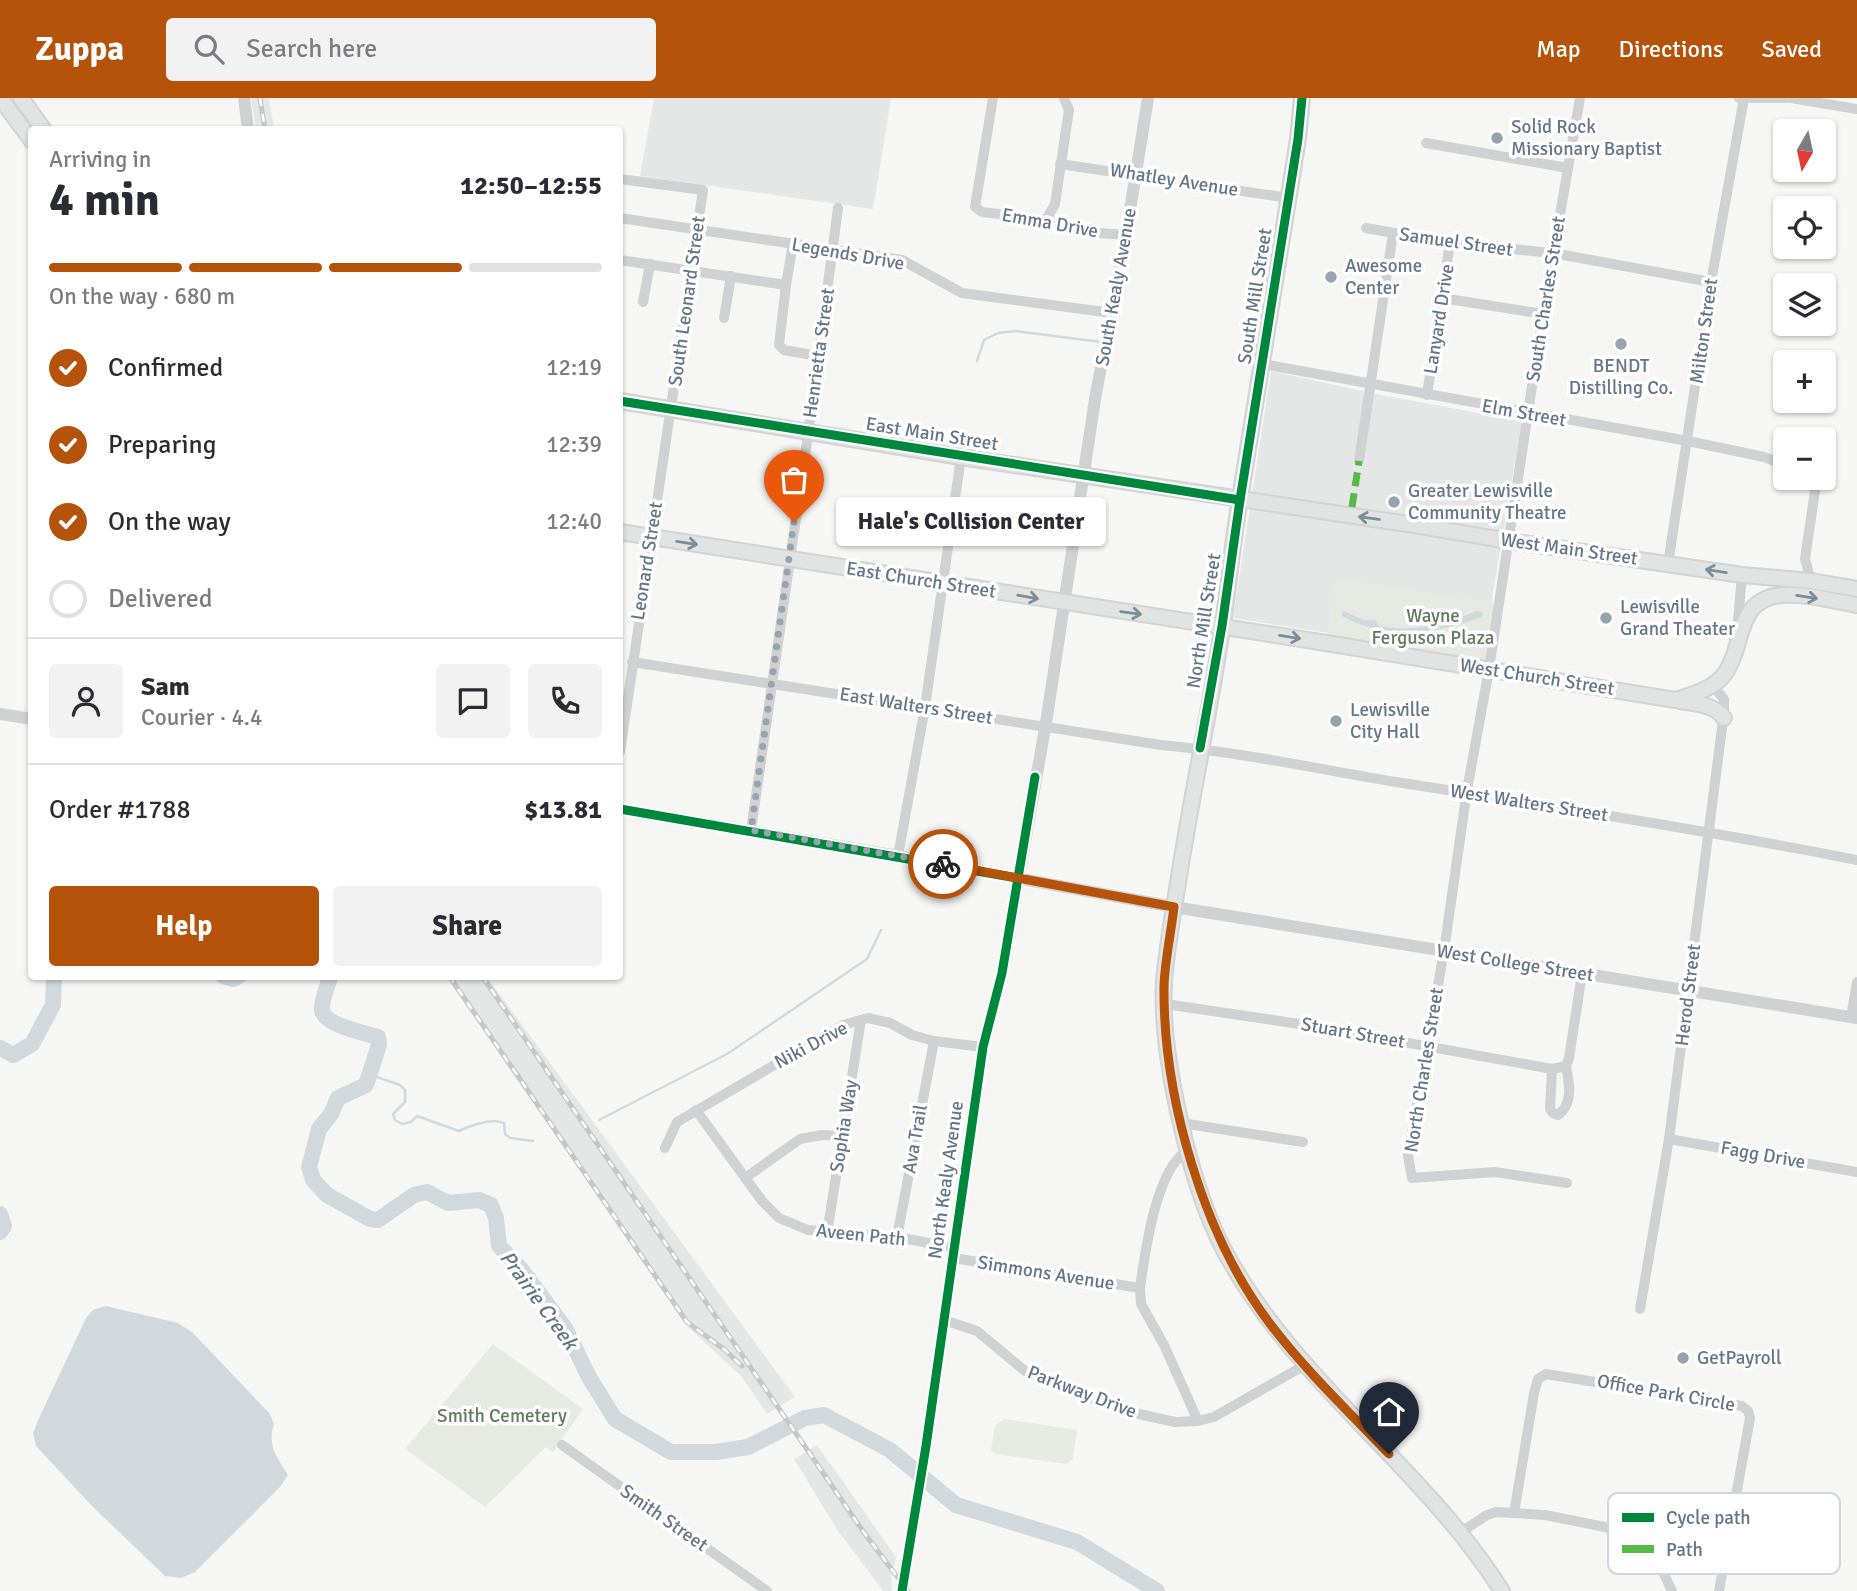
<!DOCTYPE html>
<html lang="en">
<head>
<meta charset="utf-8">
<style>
	:root { --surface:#fff; --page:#f2f2f3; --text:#2b2b33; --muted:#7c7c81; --line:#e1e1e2; --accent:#b45309 }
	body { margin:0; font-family:Signika,sans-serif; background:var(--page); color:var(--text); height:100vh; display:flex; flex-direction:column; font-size:26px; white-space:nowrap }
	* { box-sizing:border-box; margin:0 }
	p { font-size:23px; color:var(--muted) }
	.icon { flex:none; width:38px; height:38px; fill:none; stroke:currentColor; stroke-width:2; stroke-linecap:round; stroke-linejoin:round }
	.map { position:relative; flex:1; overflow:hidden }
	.drawer { position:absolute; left:28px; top:28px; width:595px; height:854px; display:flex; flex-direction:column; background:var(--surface); border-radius:7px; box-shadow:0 2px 5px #0004 }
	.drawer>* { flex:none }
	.needle { width:46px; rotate:189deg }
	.fabs { position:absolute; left:1773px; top:21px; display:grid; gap:14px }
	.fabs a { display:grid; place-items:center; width:63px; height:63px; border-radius:7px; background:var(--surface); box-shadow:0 2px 5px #0004; font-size:35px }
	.pin { position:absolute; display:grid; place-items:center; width:60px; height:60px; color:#fff; margin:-72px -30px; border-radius:50% 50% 50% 0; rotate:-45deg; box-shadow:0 0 7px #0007 }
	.pin .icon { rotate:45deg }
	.courier { position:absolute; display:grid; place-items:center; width:70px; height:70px; margin:-35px; border:5px solid #b45309; border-radius:50%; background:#fff; color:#222; box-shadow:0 2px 9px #0007 }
	.bubble { position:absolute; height:49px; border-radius:7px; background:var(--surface); box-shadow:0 2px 5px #0004; font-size:23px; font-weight:800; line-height:49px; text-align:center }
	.headline em { font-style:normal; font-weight:800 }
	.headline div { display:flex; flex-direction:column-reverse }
	.headline { display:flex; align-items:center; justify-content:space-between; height:119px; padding:0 21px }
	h1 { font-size:46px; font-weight:800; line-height:52px }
	.bar { display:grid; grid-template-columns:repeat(4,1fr); gap:10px 7px; align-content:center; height:84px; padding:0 21px }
	.bar i { height:9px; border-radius:5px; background:var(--line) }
	.bar .on { background:var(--accent) }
	.bar p { grid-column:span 4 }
	.line { display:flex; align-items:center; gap:18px; padding:0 21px; border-top:2px solid var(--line) }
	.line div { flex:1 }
	.round { display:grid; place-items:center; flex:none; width:74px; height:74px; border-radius:7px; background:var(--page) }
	ol { padding:0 21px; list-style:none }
	li { display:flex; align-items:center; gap:21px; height:77px }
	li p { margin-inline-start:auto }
	li .icon { padding:7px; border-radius:50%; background:var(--accent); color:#fff; stroke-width:4 }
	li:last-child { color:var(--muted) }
	li i { width:38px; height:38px; border:4px solid var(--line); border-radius:50% }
	.primary-button { display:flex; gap:14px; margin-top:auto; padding:14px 21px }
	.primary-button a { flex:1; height:80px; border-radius:7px; background:var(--accent); color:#fff; font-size:28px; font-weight:800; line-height:80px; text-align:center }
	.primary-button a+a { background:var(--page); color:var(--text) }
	header { display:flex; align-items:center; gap:42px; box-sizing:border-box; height:98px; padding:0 35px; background:var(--accent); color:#fff }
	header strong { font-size:33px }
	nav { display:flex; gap:38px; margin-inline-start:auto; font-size:24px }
	.search { width:490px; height:63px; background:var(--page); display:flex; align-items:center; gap:18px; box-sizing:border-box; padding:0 24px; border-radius:7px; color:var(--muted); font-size:26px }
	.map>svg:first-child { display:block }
</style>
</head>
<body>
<header>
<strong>Zuppa</strong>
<div class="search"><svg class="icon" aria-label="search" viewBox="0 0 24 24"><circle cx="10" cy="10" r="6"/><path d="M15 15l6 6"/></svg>Search here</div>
<nav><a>Map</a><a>Directions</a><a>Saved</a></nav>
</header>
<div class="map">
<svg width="1857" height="1493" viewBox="0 0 1857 1493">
	<rect width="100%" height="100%" fill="#f6f6f5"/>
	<g fill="#e5e6e6">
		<polygon points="251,0 269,0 274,31 256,31"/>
		<polygon points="654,0 891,0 873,111 640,78"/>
		<polygon points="1271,273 1376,296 1522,323 1482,559 1233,520"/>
		<polygon points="447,879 487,879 795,1299 767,1316 742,1279 686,1227"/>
		<polygon points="817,1347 896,1459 891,1479 892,1493 883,1493 866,1470 838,1433 794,1361"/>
	</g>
	<g fill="#e6eae3">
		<polygon points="1345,484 1369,485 1499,505 1489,571 1326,545 1334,485"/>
		<polygon points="493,1246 583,1311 553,1354 546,1349 485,1409 405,1351"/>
		<polygon points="1004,1321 1077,1332 1073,1361 1066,1366 996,1356 991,1352 995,1328"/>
	</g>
	<g fill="#d1d9dc">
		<path d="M1342,512L1363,522H1375L1379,528C1415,535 1444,526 1477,513L1483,514L1482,519C1436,536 1387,543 1342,518Z"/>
		<path d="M106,1208L178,1225L193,1235L270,1316L274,1326C267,1348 277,1359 288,1377L280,1389L195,1474L181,1480L165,1478L92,1408L36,1348L33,1335L40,1318L86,1220L93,1212Z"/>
	</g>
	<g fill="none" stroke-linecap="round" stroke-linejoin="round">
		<g stroke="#d1d9dc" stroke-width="2.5">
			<polyline points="977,263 984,242 998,235 1015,233 1101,244"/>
			<path d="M371,977L400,987L405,992V1004L393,1016L395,1022L402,1026L411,1024L417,1018L459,1033C472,1027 491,1020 504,1025L505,1036L510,1040L533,1043"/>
			<polyline points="599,1022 727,956 867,861 881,832"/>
		</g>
		<g stroke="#d1d9dc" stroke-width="16">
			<polyline points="223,878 233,881 239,878"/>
			<path d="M330,878C328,889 321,902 322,912C324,927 365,935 378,939L379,947L366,987L338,1000L331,1016L319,1031L309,1069L313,1082L327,1097L370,1121L378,1122L414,1097L427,1094L448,1105L479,1102L491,1107L496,1120L499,1148L521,1171L565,1230L589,1279L615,1321L671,1354H716L748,1349L805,1320L824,1317L890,1352L956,1407L1077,1444L1157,1493"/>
			<polyline points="0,950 13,957 32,946 53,907 54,878"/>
			<polyline points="0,1116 4,1128 0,1134"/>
		</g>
		<g stroke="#d1d3d5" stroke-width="18">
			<g id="secondary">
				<polyline points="0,0 32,43"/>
				<polyline points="21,0 44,32"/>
				<path d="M1302,0L1298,41C1279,161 1259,280 1240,400C1233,442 1229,483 1223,525C1211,606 1194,686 1181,766C1175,805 1167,845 1164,884C1160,957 1190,1087 1224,1152C1294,1284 1423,1368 1502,1493"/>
				<polyline points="620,303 961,359 1414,427 1509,443 1742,477 1811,483 1857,491"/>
				<path d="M620,434L1326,545L1675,602C1692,597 1716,590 1726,574C1745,546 1735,501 1782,497C1806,495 1833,503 1857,507"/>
				<path d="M1680,603C1694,605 1716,607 1724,620"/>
			</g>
		</g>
		<g stroke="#d0d1d2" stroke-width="10">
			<path d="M993,0L975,109L982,114L1046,122C1063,135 1104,135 1126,137"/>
			<polyline points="1739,0 1787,0"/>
			<polyline points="1791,0 1857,11"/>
			<polyline points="1426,45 1568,70"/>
			<polyline points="1060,66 1289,100"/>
			<polyline points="620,81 703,92 620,654"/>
			<polyline points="620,120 902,162 962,195 1112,215"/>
			<polyline points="1046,122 1055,106 1069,12 1064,0"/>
			<polyline points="1366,130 1450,145 1553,155 1711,184"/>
			<polyline points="620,162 786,187 779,247 784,252 818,258"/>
			<polyline points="786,187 793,145"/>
			<polyline points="1442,200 1543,216"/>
			<polyline points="643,204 650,166"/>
			<polyline points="724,220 731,178"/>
			<polyline points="1262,266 1688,343 1764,359 1785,367"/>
			<polyline points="1427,297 1450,145"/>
			<polyline points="1359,363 1393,135"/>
			<polyline points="1668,466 1711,184 1744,0"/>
			<polyline points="1811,483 1805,461 1815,393 1814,380"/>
			<polyline points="1737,534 1742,477"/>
			<path d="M632,564L1161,647C1240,654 1318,671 1396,684C1550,708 1704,732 1857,762"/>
			<polyline points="751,732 807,344 838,110"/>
			<polyline points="898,758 925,609 961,359"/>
			<polyline points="1165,906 1320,929 1552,971 1566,968 1569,960 1582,876"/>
			<polyline points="1851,919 1857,884"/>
			<path d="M1552,971L1550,1011L1553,1015L1558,1017C1574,1006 1569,983 1566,968"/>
			<polyline points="696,1012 762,1103 779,1120 808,1132 897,1139 954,1150"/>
			<polyline points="1181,1025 1303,1044"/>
			<polyline points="1669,1041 1857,1074"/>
			<polyline points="665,1050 677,1024 843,927 868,920 890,925 912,937 934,943 983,949"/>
			<path d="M1188,1052C1156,1070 1145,1154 1140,1190L1141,1206L1164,1247L1198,1323"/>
			<polyline points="745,1080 800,1041 822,1037 842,1038"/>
			<polyline points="1567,1085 1495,1074 1412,1080 1408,1058 1444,853 1467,692 1489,571 1543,216 1580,0"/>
			<polyline points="827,1135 861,922"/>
			<polyline points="897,1139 934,943"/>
			<polyline points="953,1160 1140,1190"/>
			<polyline points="1640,1211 1669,1041 1724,614 1724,601 1712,587"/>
			<polyline points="944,1222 977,1233 1025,1273 1121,1312 1175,1324 1198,1323 1214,1319 1305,1267"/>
			<polyline points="562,1347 767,1493"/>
			<polyline points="1514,1415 1534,1295 1538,1281 1546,1276 1742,1308 1748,1313 1750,1320 1719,1493"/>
			<polyline points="1461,1434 1487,1417 1496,1414 1545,1417 1630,1434 1650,1446 1672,1493"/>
		</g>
		<g stroke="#d0d1d2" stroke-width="12">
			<polyline points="244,0 248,32"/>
			<polyline points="0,616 32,621"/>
			<polyline points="620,711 898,758 1174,809 1857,920"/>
			<polyline points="902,1493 926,1348 983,949 1002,875 1047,619 1095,301 1126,137 1148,0"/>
		</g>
		<use href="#secondary" stroke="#e2e3e3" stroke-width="14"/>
		<g stroke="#c6c7c8" stroke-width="5">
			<g id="rail">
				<polyline points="260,0 265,32"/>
				<polyline points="449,878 687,1224 725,1252 742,1268"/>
				<polyline points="482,878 865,1436 908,1493"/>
			</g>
		</g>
		<use href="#rail" stroke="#fff" stroke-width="2.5" stroke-dasharray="8" stroke-linecap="butt"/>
		<polyline stroke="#58b947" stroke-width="7" stroke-dasharray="14 7" stroke-linecap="butt" points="1352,409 1359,363"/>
		<g stroke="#fff" stroke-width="13">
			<g id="cycleway">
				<polyline points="620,303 1240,402"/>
				<polyline points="1200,650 1222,528 1240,402 1298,41 1302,0"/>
				<polyline points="620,711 1017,780"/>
				<polyline points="902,1493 926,1348 983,949 1002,875 1035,679"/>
			</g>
		</g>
		<use href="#cycleway" stroke="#00873e" stroke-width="9"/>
	</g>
	<defs><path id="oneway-shaft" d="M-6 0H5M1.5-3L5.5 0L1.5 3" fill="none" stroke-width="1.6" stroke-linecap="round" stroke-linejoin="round" transform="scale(1.75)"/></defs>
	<g stroke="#7d8c99">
		<use href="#oneway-shaft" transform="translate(1369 420) rotate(-172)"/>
		<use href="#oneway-shaft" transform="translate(687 445) rotate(9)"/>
		<use href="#oneway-shaft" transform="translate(1716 473) rotate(-171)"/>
		<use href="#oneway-shaft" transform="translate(1028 499) rotate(10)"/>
		<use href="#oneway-shaft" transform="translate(1807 499) rotate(9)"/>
		<use href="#oneway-shaft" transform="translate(1131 515) rotate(8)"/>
		<use href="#oneway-shaft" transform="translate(1290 539) rotate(9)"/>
	</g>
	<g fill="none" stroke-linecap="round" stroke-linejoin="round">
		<polyline stroke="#97a3ae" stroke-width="7" stroke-dasharray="0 12.6" points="794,424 751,732 943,766"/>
		<path stroke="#b45309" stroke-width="9" d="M943,766L1174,809C1171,835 1165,862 1164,888C1163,999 1203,1138 1271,1227C1306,1273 1349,1314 1389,1356"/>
	</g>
	<g fill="#97a3ae" stroke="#fff" stroke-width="2.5">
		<circle cx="1497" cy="40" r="7"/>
		<circle cx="1331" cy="179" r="7"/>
		<circle cx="1621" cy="246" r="7"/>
		<circle cx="1394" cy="404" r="7"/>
		<circle cx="1606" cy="520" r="7"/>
		<circle cx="1336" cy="623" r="7"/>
		<circle cx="1683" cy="1260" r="7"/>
	</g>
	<g text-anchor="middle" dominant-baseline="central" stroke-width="7" stroke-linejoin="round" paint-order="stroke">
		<g font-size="19" fill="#647687" stroke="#fff" text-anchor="start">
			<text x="1511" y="29">Solid Rock<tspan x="1511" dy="22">Missionary Baptist</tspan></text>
			<text x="1345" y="168">Awesome<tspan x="1345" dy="22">Center</tspan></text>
			<text x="1621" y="268" text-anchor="middle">BENDT<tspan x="1621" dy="22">Distilling Co.</tspan></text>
			<text x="1408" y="393">Greater Lewisville<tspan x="1408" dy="22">Community Theatre</tspan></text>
			<text x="1620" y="509">Lewisville<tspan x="1620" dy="22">Grand Theater</tspan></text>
			<text x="1350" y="612">Lewisville<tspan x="1350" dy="22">City Hall</tspan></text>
			<text x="1697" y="1260">GetPayroll</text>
		</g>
		<g font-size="19" fill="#647687" stroke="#fff">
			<text transform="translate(1174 82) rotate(9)">Whatley Avenue</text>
			<text transform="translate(1050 125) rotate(10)">Emma Drive</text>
			<text transform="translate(1456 144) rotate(8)">Samuel Street</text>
			<text transform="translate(848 156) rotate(10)">Legends Drive</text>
			<text transform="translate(1116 189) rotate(-80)">South Kealy Avenue</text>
			<text transform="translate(1255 198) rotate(-81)">South Mill Street</text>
			<text transform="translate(1546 201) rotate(-81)">South Charles Street</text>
			<text transform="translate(687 203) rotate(-82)">South Leonard Street</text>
			<text transform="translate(1439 221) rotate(-81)">Lanyard Drive</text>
			<text transform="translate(1704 233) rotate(-82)">Milton Street</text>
			<text transform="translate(819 255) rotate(-82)">Henrietta Street</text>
			<text transform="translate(1524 315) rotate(10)">Elm Street</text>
			<text transform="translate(932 336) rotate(9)">East Main Street</text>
			<text transform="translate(1569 451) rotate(8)">West Main Street</text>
			<text transform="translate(647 463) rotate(-81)">Leonard Street</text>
			<text transform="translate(921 482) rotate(9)">East Church Street</text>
			<text transform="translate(1204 523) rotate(-81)">North Mill Street</text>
			<text transform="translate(1537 579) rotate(9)">West Church Street</text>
			<text transform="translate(916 608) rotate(9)">East Walters Street</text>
			<text transform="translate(1529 705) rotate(9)">West Walters Street</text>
			<text transform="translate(1515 865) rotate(9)">West College Street</text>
			<text transform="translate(1688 897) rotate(-83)">Herod Street</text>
			<text transform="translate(1353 935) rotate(10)">Stuart Street</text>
			<text transform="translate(811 947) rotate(-28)">Niki Drive</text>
			<text transform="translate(1424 972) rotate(-81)">North Charles Street</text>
			<text transform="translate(844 1028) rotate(-81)">Sophia Way</text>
			<text transform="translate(915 1041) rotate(-80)">Ava Trail</text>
			<text transform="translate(1763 1057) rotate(10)">Fagg Drive</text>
			<text transform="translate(946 1082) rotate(-82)">North Kealy Avenue</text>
			<text transform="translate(861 1137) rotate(6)">Aveen Path</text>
			<text transform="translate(1046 1175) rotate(9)">Simmons Avenue</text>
			<text transform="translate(1082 1294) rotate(21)">Parkway Drive</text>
			<text transform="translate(1666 1295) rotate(10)">Office Park Circle</text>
			<text transform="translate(664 1420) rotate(35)">Smith Street</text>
		</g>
		<g font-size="19" fill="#64795f" stroke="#fff">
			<text x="1433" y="518">Wayne<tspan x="1433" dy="22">Ferguson Plaza</tspan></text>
			<text x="502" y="1318">Smith Cemetery</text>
		</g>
		<g font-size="21" font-style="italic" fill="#607883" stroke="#fff">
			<text transform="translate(539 1202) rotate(54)">Prairie Creek</text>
		</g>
	</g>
	<rect x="1608" y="1395" width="232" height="81" rx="10" fill="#fff" stroke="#d0d6db" stroke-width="2"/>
	<rect x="1622" y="1415" width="32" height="9" fill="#00873e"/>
	<rect x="1622" y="1447" width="32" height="8" fill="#58b947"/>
	<g font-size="19" fill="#647687">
		<text x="1666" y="1426">Cycle path</text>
		<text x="1666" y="1458">Path</text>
	</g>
</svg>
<div class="fabs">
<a><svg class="needle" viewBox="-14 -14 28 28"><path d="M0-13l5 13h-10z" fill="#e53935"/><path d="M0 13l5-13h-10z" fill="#7c7c81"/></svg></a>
<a><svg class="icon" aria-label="locate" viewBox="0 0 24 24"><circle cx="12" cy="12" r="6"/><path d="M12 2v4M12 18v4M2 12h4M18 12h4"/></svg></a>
<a><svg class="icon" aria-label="layers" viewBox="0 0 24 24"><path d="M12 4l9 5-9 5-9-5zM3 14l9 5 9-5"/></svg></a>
<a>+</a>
<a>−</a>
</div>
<div class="pin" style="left:794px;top:424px;background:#ea580c"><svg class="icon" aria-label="bag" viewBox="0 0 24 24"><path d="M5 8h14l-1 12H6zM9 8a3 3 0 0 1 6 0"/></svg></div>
<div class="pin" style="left:1389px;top:1356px;background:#1f2937"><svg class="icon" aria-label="home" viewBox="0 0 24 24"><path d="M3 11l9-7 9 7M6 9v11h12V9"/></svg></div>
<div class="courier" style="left:943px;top:766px"><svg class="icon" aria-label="bike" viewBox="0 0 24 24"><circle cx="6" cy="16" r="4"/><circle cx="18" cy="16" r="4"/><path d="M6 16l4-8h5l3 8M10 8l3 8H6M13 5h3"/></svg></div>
<div class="bubble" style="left:836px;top:399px;width:270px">Hale's Collision Center</div>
<section class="drawer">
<div class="headline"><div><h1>4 min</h1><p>Arriving in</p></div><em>12:50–12:55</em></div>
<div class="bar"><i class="on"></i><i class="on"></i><i class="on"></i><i></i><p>On the way · 680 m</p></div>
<ol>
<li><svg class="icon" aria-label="check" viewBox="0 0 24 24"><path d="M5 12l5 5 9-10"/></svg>Confirmed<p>12:19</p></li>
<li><svg class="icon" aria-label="check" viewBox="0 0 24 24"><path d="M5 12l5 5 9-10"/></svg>Preparing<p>12:39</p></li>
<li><svg class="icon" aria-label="check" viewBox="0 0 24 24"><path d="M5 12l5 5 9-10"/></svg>On the way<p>12:40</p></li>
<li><i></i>Delivered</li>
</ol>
<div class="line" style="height:126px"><a class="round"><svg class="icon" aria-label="person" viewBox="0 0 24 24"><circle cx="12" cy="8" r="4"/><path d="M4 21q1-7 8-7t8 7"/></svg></a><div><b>Sam</b><p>Courier · 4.4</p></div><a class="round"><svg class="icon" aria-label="chat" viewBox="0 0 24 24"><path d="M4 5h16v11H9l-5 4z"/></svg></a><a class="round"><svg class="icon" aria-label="phone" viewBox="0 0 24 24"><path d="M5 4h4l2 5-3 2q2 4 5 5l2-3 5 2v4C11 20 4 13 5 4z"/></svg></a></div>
<div class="line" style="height:91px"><div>Order #1788</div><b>$13.81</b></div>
<div class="primary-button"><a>Help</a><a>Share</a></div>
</section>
</div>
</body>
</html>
